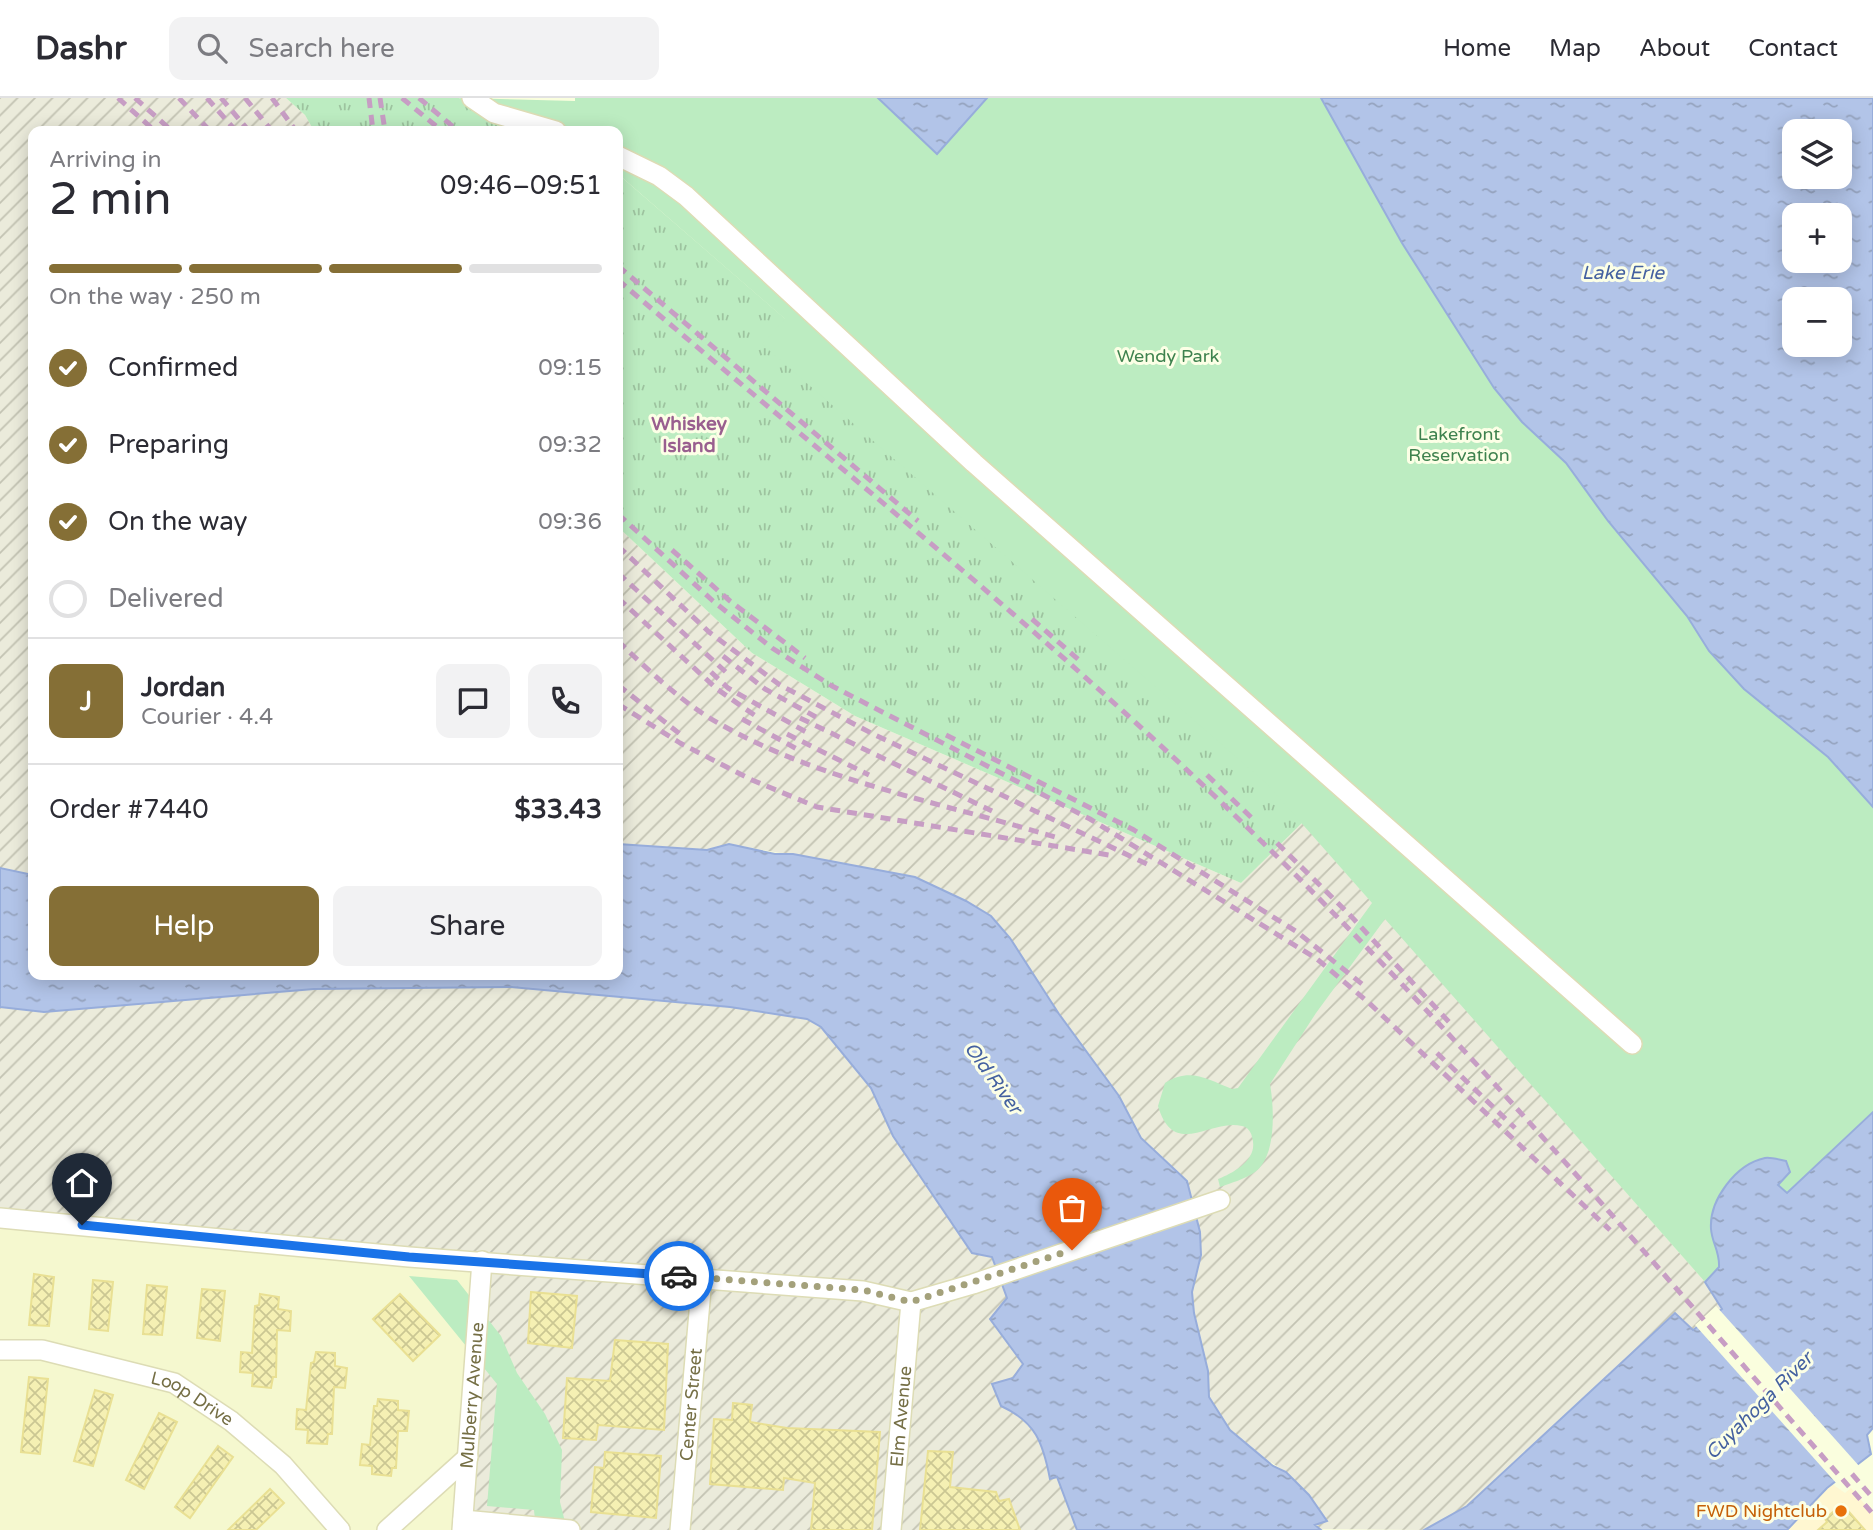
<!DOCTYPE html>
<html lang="en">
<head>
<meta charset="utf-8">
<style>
	:root { --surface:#fff; --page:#f2f2f3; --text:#2b2b33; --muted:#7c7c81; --line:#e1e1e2; --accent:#856f36 }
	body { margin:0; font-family:"Varela Round",sans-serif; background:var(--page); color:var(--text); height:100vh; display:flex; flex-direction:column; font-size:26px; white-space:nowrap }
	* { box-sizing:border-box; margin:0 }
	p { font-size:23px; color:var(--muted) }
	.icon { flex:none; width:38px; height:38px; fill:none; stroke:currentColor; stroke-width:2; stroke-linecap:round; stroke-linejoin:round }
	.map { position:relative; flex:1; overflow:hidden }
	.sheet { position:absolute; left:28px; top:28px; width:595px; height:854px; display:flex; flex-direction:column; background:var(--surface); border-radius:14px; box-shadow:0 4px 18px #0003 }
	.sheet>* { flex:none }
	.controls { position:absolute; left:1782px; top:21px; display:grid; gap:14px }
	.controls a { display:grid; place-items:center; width:70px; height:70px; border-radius:14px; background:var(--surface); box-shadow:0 4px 18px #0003; font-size:35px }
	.pin { position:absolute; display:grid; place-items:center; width:60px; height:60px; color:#fff; margin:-72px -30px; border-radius:50% 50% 50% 0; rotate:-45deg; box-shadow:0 0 7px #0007 }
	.pin .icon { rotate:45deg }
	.courier { position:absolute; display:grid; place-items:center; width:70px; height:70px; margin:-35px; border:5px solid #1a73e8; border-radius:50%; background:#fff; color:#222; box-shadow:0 2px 9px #0007 }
	.summary em { font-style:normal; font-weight:600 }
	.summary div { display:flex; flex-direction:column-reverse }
	.summary { display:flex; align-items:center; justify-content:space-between; height:119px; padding:0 21px }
	h1 { font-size:46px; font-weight:600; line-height:52px }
	.bar { display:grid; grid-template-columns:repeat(4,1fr); gap:10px 7px; align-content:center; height:84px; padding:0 21px }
	.bar i { height:9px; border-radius:5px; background:var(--line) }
	.bar .active { background:var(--accent) }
	.bar p { grid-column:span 4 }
	.line { display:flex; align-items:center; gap:18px; padding:0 21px; border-top:2px solid var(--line) }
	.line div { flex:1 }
	.round { display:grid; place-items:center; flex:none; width:74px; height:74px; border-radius:14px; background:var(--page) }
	ol { padding:0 21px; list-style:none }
	li { display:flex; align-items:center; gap:21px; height:77px }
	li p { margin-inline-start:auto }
	li .icon { padding:7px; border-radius:50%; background:var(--accent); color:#fff; stroke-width:4 }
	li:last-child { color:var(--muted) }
	li i { width:38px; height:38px; border:4px solid var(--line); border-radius:50% }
	.cta { display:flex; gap:14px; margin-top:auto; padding:14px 21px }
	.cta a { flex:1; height:80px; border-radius:14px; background:var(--accent); color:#fff; font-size:28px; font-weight:600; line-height:80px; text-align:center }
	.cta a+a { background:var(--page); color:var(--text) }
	header { display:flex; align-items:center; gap:42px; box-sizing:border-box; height:98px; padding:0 35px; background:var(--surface); border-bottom:2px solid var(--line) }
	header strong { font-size:33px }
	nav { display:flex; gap:38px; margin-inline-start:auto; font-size:24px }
	.search { width:490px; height:63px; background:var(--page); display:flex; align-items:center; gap:18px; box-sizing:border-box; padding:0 24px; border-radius:14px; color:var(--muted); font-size:26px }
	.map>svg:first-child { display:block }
</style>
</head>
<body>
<header>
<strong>Dashr</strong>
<div class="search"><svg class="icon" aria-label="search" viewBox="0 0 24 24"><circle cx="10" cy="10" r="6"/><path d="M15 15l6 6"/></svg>Search here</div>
<nav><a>Home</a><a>Map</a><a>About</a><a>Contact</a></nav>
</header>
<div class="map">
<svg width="1873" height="1432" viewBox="0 0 1873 1432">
	<defs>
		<pattern id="industrial-furrows" width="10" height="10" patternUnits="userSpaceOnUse" patternTransform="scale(1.75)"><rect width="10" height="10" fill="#ebebdb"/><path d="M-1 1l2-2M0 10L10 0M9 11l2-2" fill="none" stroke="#c3c3b3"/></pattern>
		<pattern id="grass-tufts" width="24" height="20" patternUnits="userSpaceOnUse" patternTransform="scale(1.75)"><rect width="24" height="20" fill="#bcecc1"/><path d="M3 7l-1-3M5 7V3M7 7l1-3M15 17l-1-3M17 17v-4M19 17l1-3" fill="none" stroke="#9dc39f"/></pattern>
		<pattern id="water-ripples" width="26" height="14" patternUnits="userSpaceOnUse" patternTransform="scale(1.75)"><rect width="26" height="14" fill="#b2c4e8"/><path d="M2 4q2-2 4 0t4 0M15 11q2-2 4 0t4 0" fill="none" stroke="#95a3be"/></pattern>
		<pattern id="building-cross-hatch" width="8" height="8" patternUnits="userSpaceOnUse" patternTransform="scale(1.75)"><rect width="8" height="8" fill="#f5f0b3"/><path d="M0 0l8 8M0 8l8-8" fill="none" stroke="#cbc793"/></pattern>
	</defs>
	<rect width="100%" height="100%" fill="#fafede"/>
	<polygon fill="#f5f8cf" points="0,1120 482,1163 462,1432 0,1432"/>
	<polygon fill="#fff7d1" points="1832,1386 1845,1395 1851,1390 1873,1416 1873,1432 1787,1432"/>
	<g fill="url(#industrial-furrows)">
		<polygon points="0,0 286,0 305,17 314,33 33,33 33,777 0,770"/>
		<polygon points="618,429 752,555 855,618 1241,785 1302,725 1705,1184 1722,1211 1693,1232 1674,1215 1467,1408 1449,1420 1424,1432 1316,1431 1315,1427 1326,1423 1309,1397 1286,1374 1243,1346 1230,1332 1209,1299 1208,1273 1194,1215 1192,1194 1201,1157 1187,1083 1141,1040 1119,998 1059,916 1010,840 915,779 729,746 708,752 618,746"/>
		<polygon points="511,889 730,909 807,921 821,929 871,990 893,1038 992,1159 1007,1200 990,1221 1023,1266 1013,1280 992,1286 1001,1308 1020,1317 1035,1335 1045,1352 1050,1381 1057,1378 1077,1432 462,1432 482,1163 0,1120 0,909 44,914 314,891"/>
	</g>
	<g fill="url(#grass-tufts)">
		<polygon points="286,0 459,0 515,33 314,33 305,17"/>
		<polygon points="618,76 1327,690 1302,725 1241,785 855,618 752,555 618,429"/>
	</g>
	<g fill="#bcecc1">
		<path d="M459,0L575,3V0H1608L1794,201V247H1873V1014L1787,1095L1778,1087L1741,1071C1725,1087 1710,1107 1711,1131C1712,1144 1720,1154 1719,1169L1705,1184L1385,821L1316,915L1270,986C1274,1009 1277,1058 1255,1074C1245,1081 1231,1085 1220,1089L1218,1081C1235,1074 1259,1061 1252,1039C1251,1033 1247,1029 1242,1028C1210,1020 1174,1062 1158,1008L1165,985C1190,969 1207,981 1232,991L1238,990L1372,805L1266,685L762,246L785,221L618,76V33H515Z"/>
		<polygon points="409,1178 457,1182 501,1238 517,1275 545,1316 562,1352 560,1404 567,1432 536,1432 534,1412 487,1408 497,1286"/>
	</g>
	<g fill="url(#water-ripples)" stroke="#97addb" stroke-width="2" fill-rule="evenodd">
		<polygon points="878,0 987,0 937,56"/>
		<path d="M1321,0H1873V709L1828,659L1744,591L1709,553L1687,518L1608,423L1566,365L1522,324L1494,290L1402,145ZM1839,33V79H1794V33ZM1839,117V163H1794V117ZM1794,201H1839V247H1794Z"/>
		<path d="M618,746L707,752L729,746L775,756H793L915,779L966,803L991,818L1010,840L1059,916L1119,998L1141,1040L1187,1083L1200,1134L1201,1157L1192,1194L1194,1215L1208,1273L1209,1299L1230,1332L1273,1368L1286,1374L1309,1397L1327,1423L1315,1427L1321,1432H1077L1057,1379L1050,1381C1043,1345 1036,1324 1001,1308L992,1286L1013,1280L1023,1266L990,1221L1007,1200L992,1159L972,1155L893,1038L871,990L821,929L807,921L730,909L511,889L314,891L44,914L0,909V770L33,777V877H618Z"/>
		<path d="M1873,1014V1330L1867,1337L1871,1356L1827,1390L1787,1432H1424L1467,1408L1675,1215L1693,1232L1722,1211L1705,1184L1719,1169C1720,1154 1712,1145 1711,1131C1709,1102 1736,1066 1765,1060C1771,1059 1780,1062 1786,1063L1790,1074L1778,1087L1787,1095Z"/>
	</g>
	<polygon fill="#fafede" points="1716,1208 1860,1369 1837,1386 1695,1227"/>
	<g fill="url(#building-cross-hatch)" stroke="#e9e093" stroke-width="2">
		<polygon points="34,1176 54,1179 49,1228 29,1227"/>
		<polygon points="93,1182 113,1184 108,1233 89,1231"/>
		<polygon points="147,1187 167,1189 162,1237 143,1236"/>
		<polygon points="202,1191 225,1193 220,1243 197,1240"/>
		<polygon points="531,1194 577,1198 572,1250 528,1245"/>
		<polygon points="260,1196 279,1199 278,1211 291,1213 290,1233 277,1232 276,1279 273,1279 271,1290 252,1288 253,1275 240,1274 241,1254 252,1255 255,1208 259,1207"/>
		<polygon points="400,1196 440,1237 413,1263 373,1221"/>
		<polygon points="615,1242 668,1246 664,1332 598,1327 596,1342 563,1340 567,1280 610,1283"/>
		<polygon points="316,1254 335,1255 335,1268 347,1270 345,1290 334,1289 332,1336 328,1336 327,1346 307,1345 308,1332 296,1331 297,1311 306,1312 311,1265 314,1264"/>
		<polygon points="29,1279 48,1281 40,1356 21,1354"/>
		<polygon points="95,1292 113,1297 93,1368 74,1363"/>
		<polygon points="378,1301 398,1303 398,1312 409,1313 407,1333 398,1333 396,1370 392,1370 391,1378 372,1376 372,1368 360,1367 362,1346 370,1347 374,1308 377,1308"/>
		<polygon points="733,1305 752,1307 750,1324 787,1330 880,1334 872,1432 811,1432 815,1385 784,1380 783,1392 710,1386 714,1321 732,1322"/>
		<polygon points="159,1315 177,1324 144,1391 126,1382"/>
		<polygon points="218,1348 233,1359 190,1420 175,1409"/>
		<polygon points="928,1353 953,1354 950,1389 996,1394 999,1403 1009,1401 1020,1432 920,1432"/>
		<polygon points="605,1354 661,1358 656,1420 591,1414 595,1369 604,1370"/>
		<polygon points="270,1391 284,1405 256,1432 228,1432"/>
		<polygon points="1842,1406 1865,1432 1818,1432 1827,1424 1825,1421"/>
	</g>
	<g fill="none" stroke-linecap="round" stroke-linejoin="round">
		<g stroke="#dddcb5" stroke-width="22">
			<g id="minor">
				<polyline points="472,0 494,15 556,33"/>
				<polyline points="618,58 659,78 686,98 974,365 1632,946"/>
				<polyline points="0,1120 409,1159 863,1193 911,1204 973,1186 1220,1102"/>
				<path id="s1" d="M0,1252H42L174,1285L231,1323L283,1367L340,1432"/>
				<polyline points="463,1422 570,1432"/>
				<polyline points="387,1432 468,1359"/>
				<path id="s2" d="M462,1432L482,1163"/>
				<path id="s3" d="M680,1432L702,1180"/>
				<path id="s4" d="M891,1432L911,1204"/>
			</g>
		</g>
		<use href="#minor" stroke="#fff" stroke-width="19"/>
		<g stroke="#c79dc4" stroke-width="5" stroke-dasharray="10 7" stroke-linecap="butt">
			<polyline points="118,0 155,33"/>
			<polyline points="135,0 172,33"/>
			<polyline points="179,0 210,33"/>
			<polyline points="207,0 236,33"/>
			<polyline points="221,0 249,33"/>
			<polyline points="245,0 272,33"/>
			<polyline points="272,0 296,33"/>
			<polyline points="369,0 373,33"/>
			<polyline points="380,0 385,33"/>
			<polyline points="402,0 442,33"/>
			<polyline points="419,0 458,33"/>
			<polyline points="618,168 918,423"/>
			<path d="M618,182C831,364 1052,539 1253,735C1473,949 1671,1186 1873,1416"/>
			<polyline points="618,416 713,503 772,550 832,588 1090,721 1317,861 1368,904 1610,1132"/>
			<polyline points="618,448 709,534 780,587 873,636 1149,767"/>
			<polyline points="672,452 730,503 805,560"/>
			<polyline points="618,475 728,576"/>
			<polyline points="618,500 717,591 760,621"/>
			<polyline points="1032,521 1079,562"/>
			<path d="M618,543C646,570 675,598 708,619C812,682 940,704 1055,739"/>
			<polyline points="723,558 765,591 816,619"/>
			<polyline points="711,574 728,590 808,635"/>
			<polyline points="618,587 680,636"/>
			<polyline points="618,606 680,645 752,682 817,709 1115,758"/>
			<polyline points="800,620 992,713"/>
			<polyline points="742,621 797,651"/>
			<polyline points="787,636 869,677"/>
			<polyline points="946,637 1134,732 1297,834 1362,886"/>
			<polyline points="1207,677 1255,723"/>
			<polyline points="1277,745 1349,816 1449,924"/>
			<polyline points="1437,955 1515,1030"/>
			<polyline points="1852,1376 1873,1400"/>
		</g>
	</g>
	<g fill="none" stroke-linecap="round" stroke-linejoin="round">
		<polyline stroke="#a4a17b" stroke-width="7" stroke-dasharray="0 12.6" points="679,1178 863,1192 911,1204 1072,1152"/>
		<polyline stroke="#1a73e8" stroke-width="9" points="82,1127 409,1159 679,1178"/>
	</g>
	<circle fill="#e8710a" stroke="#fcffe6" stroke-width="2.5" cx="1841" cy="1413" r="7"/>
	<g text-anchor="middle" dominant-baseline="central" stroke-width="6" stroke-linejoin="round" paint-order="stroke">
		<g font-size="18" fill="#3e824e" stroke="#fcffe6">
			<text x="1168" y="258">Wendy Park</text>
			<text x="1459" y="336">Lakefront<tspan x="1459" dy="21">Reservation</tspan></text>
		</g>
		<g font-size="18" fill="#756f45" stroke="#fcffe6">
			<text stroke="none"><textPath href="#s2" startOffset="135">Mulberry Avenue</textPath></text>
			<text stroke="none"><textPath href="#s1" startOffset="201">Loop Drive</textPath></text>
			<text stroke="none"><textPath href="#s3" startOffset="126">Center Street</textPath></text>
			<text stroke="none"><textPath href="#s4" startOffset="114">Elm Avenue</textPath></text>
		</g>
		<g font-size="18" fill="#c56008" stroke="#fcffe6" text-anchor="end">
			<text x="1827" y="1413">FWD Nightclub</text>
		</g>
		<g font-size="19" font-style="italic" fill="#4461a0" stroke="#fcffe6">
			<text x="1623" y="175">Lake Erie</text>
			<text transform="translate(993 980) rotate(54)">Old River</text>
			<text transform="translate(1759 1308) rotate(-45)">Cuyahoga River</text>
		</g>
		<g font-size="19" font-weight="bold" fill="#995f8f" stroke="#fcffe6">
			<text x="689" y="326">Whiskey<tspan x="689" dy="22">Island</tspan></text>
		</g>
	</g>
</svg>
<div class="controls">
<a><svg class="icon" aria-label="layers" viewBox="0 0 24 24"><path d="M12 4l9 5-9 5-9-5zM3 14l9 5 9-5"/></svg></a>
<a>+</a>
<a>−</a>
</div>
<div class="pin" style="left:1072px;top:1152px;background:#ea580c"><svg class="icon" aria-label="bag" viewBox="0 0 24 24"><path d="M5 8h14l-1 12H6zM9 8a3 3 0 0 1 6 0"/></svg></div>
<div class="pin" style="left:82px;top:1127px;background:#1f2937"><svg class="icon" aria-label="home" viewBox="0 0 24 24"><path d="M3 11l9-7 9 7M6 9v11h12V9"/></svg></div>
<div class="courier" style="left:679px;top:1178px"><svg class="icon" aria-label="car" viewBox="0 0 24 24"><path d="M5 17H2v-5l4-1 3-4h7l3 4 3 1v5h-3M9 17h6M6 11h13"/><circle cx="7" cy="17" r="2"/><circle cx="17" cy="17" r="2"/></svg></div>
<section class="sheet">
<div class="summary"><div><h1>2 min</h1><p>Arriving in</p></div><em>09:46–09:51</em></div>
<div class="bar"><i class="active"></i><i class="active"></i><i class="active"></i><i></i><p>On the way · 250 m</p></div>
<ol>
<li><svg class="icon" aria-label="check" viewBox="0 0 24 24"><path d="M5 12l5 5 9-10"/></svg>Confirmed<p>09:15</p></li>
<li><svg class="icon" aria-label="check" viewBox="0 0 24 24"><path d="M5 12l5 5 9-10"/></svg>Preparing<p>09:32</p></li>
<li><svg class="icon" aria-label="check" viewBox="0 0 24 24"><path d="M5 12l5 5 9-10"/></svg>On the way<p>09:36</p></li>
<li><i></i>Delivered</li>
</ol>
<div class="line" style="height:126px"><b class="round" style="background:var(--accent);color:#fff">J</b><div><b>Jordan</b><p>Courier · 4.4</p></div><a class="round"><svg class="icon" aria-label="chat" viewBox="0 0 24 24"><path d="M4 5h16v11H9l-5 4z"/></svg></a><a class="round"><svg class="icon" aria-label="phone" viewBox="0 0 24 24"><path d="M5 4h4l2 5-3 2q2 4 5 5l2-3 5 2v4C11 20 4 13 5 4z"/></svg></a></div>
<div class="line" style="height:91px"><div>Order #7440</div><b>$33.43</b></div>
<div class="cta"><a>Help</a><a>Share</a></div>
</section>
</div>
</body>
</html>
